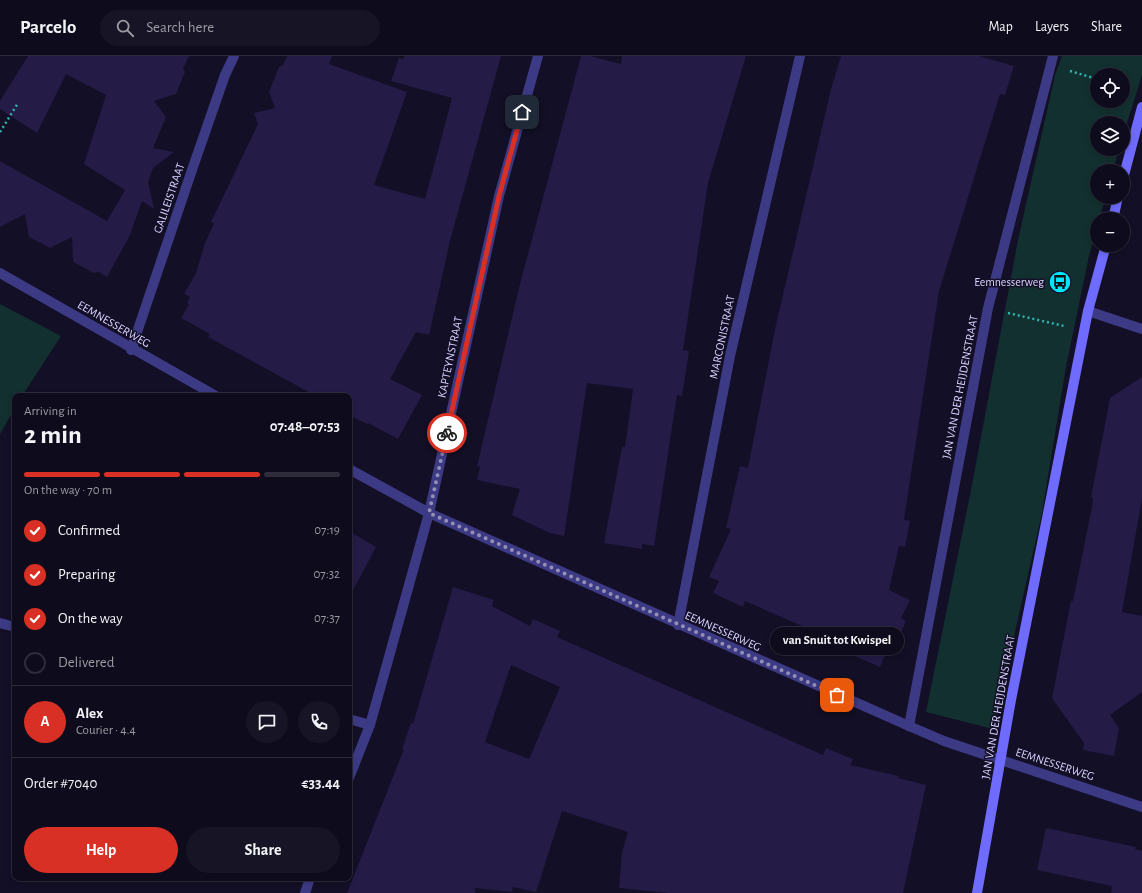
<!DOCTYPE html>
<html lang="en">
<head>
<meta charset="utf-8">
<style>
	:root { --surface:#0e0b1c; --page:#171425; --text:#f1f3f6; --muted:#9b9ba3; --line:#2e2b3b; --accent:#d93025 }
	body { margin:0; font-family:"Alegreya Sans",sans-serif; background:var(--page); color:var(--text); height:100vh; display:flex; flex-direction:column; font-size:15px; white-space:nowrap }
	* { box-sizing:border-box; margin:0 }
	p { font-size:13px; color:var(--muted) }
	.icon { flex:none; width:22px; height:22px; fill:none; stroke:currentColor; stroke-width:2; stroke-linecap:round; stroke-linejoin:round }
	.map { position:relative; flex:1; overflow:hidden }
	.panel { position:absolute; left:12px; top:337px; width:340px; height:488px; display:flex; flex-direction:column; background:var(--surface); border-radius:8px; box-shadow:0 2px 6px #0003,0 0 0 1px var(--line) }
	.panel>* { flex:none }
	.buttons { position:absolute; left:1090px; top:12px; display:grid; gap:8px }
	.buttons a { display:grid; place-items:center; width:40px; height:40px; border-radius:50%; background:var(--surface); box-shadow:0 2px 6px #0003,0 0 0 1px var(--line); font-size:20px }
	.pin { position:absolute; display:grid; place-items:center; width:34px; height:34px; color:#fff; margin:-17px; border-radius:8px; box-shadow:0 2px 6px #0006 }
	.courier { position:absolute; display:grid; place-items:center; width:40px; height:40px; margin:-20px; border:3px solid #d93025; border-radius:50%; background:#fff; color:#222; box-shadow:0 1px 5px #0007 }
	.bubble { position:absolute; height:28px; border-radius:14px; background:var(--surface); box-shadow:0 2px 6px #0003,0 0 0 1px var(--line); font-size:13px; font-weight:700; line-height:28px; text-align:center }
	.head em { font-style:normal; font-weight:700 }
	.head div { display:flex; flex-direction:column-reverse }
	.head { display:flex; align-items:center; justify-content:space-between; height:68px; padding:0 12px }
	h1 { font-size:26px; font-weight:700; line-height:30px }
	.bar { display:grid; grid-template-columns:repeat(4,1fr); gap:6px 4px; align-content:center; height:48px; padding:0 12px }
	.bar i { height:5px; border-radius:3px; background:var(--line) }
	.bar .selected { background:var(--accent) }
	.bar p { grid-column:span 4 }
	.line { display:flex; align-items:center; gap:10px; padding:0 12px; border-top:1px solid var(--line) }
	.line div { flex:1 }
	.round { display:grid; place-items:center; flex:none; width:42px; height:42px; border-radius:21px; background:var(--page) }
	ol { padding:0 12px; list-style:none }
	li { display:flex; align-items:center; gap:12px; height:44px }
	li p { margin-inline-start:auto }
	li .icon { padding:4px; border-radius:50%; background:var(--accent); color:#fff; stroke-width:4 }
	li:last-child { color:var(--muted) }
	li i { width:22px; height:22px; border:2px solid var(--line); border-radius:50% }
	.action { display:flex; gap:8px; margin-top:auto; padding:8px 12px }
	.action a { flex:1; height:46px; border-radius:24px; background:var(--accent); color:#fff; font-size:16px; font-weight:700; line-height:46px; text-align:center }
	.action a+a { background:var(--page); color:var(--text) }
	header { display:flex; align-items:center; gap:24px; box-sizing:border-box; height:56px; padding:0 20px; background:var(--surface); border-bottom:1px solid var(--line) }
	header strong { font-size:19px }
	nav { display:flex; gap:22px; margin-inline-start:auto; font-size:14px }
	.search { width:280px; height:36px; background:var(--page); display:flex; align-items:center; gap:10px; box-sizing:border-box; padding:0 14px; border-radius:22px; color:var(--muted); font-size:15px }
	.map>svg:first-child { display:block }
</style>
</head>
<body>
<header>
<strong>Parcelo</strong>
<div class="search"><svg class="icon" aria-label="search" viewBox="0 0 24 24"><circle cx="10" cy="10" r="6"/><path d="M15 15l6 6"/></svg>Search here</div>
<nav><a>Map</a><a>Layers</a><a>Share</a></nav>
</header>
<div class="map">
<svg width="1142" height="837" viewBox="0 0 1142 837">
	<rect width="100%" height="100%" fill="#130f26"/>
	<g fill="#12302f" fill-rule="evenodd">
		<path d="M1062,0H1142V19L1123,80V67H1097V93H1119L1113,115H1097V141H1106L1099,163H1097V172L1089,200L1066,311L1042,457L993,673L926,656L971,434L1018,184L1055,19ZM1097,19H1123V45H1097Z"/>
		<polygon points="0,248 61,280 22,340 15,340 15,352 0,378"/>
	</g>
	<g fill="#241b47" fill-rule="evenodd">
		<polygon points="28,0 189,0 183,13 185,16 176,38 154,45 166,61 153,92 174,96 153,112 148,126 154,153 142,145 130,179 107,221 99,216 94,217 73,206 72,181 50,192 29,181 25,158 0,171 0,105 107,165 125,134 84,108 106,39 66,18 37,77 0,53 0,45"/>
		<polygon points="287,0 332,0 329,8 407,36 374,129 425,143 452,42 391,25 399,2 403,3 405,0 501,0 450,185 429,279 416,276 390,323 422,339 398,383 368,367 367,368 349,359 349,340 316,340 208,281 210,278 181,262 189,248 187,247 190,241 184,238 196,217 205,187 214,167 211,166 258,68 254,57 275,52 269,36 279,11 283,9"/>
		<polygon points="581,0 590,0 621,8 622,0 746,0 708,127 683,294 689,295 682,340 677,339 654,490 642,488 642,493 604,487 622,391 625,391 633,333 587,327 564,480 550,477 512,459 520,433 477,424 480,411 477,410 520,228"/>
		<polygon points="841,0 979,0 1014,10 1005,39 1000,38 939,235 904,464 910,465 905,491 899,490 889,534 910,544 901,562 906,565 891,598 887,595 880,611 850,598 853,592 832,583 745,545 743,551 713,537 719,525 709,521 731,473 726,472 740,410 748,412 775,273 831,33"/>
		<polygon points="1142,321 1142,442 1122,556 1142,560 1142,636 1110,659 1119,672 1114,700 1083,694 1084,687 1052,642 1071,545 1073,545 1092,451 1093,442 1091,441 1110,342"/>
		<polygon points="349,475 376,491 349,542"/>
		<path d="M453,531L494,544L492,550L530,570L533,563L560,575L557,581L823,699L826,692L853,703L850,709L899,720L898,722L926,729L903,837H669L619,832L622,796L628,776L562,755L536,836L513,831L512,836L475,832V837H347L404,693H402L411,667L413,668ZM511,609L560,631L529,703L485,686Z"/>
		<polygon points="1046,772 1136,791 1135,793 1142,795 1142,837 1111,837 1112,830 1037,814"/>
	</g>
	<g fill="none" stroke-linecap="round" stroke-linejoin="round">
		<g stroke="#2fb8b0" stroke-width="2.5" stroke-dasharray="2 3" stroke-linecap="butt">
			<polyline points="1070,15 1097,23"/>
			<polyline points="1123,30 1132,33"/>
			<polyline points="0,76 18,47"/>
			<polyline points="1008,257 1064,270"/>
		</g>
		<g stroke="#3d3a85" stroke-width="10">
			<polyline points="1088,255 1142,273"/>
			<polyline points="131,294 193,111 225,19 234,0"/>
			<polyline points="0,567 15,571"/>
			<polyline points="678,569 730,300 800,0"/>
			<polyline points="349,663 370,669"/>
			<polyline points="909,670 988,252 1053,0"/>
			<polyline points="349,722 370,669 429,457 499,140 538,0"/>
			<polyline points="305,837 310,822"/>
		</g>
		<g stroke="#3d3a85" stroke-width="10">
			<polyline points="0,217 216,340"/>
			<polyline points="349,413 429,457 909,670 944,685 1142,751"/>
		</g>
		<g stroke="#6f6bff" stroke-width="10">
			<polyline points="1123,123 1142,51"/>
			<polyline points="1113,163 1118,141"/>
			<polyline points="977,837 1011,644 1088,255 1106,189"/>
		</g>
	</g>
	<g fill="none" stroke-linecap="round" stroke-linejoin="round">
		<polyline stroke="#948fb3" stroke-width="4" stroke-dasharray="0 7.2" points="447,377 429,457 837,639"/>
		<polyline stroke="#d93025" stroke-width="5" points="447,377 499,140 522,56"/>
	</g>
	<defs>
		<g id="bus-disc" transform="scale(1.15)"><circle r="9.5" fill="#00e5ff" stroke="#130f26"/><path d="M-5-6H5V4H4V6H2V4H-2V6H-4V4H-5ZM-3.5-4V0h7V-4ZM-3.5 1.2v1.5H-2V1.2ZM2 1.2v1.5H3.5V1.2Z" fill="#111"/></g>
	</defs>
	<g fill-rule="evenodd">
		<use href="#bus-disc" x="1060" y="226"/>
	</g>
	<g text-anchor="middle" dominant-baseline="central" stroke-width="3" stroke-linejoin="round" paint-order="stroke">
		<g font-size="12" fill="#d9d4ff" stroke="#130f26">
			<text transform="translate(169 142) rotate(-71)">GALILEISTRAAT</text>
			<text transform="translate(114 268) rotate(30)">EEMNESSERWEG</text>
			<text transform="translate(722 281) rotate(-78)">MARCONISTRAAT</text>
			<text transform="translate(450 301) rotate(-78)">KAPTEYNSTRAAT</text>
			<text transform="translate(960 331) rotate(-79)">JAN VAN DER HEIJDENSTRAAT</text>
			<text transform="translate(723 575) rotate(24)">EEMNESSERWEG</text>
			<text transform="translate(998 651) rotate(-80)">JAN VAN DER HEIJDENSTRAAT</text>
			<text transform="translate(1055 708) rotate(18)">EEMNESSERWEG</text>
		</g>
		<g font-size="12" fill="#d9d4ff" stroke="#130f26" text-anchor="end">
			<text x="1044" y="226">Eemnesserweg</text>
		</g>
	</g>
</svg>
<div class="buttons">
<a><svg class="icon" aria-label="locate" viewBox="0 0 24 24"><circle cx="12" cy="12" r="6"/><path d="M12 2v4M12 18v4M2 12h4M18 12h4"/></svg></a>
<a><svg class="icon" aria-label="layers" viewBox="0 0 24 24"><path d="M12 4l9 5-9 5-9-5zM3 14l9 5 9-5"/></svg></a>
<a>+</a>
<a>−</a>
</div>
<div class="pin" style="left:837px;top:639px;background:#ea580c"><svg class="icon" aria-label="bag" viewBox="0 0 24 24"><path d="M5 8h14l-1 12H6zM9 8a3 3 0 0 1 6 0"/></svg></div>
<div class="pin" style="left:522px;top:56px;background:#1f2937"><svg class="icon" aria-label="home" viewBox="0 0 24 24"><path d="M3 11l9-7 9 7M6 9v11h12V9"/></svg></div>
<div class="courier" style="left:447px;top:377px"><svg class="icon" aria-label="bike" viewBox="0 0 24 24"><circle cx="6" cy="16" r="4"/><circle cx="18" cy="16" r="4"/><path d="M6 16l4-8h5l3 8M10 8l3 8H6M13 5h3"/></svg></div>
<div class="bubble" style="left:770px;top:571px;width:134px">van Snuit tot Kwispel</div>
<section class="panel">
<div class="head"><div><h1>2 min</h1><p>Arriving in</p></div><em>07:48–07:53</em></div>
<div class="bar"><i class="selected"></i><i class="selected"></i><i class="selected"></i><i></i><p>On the way · 70 m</p></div>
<ol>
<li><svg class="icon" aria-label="check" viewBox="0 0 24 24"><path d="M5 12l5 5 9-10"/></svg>Confirmed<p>07:19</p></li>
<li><svg class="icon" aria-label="check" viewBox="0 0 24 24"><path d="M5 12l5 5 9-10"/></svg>Preparing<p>07:32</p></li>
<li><svg class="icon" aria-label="check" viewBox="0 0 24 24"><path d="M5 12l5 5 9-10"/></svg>On the way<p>07:37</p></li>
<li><i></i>Delivered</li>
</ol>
<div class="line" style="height:72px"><b class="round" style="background:var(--accent);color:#fff">A</b><div><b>Alex</b><p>Courier · 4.4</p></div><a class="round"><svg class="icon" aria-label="chat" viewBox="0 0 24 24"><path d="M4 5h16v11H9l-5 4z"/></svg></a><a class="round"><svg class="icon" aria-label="phone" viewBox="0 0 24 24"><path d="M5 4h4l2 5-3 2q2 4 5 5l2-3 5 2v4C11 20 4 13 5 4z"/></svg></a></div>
<div class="line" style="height:52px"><div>Order #7040</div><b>€33.44</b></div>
<div class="action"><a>Help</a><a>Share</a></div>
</section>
</div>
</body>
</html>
